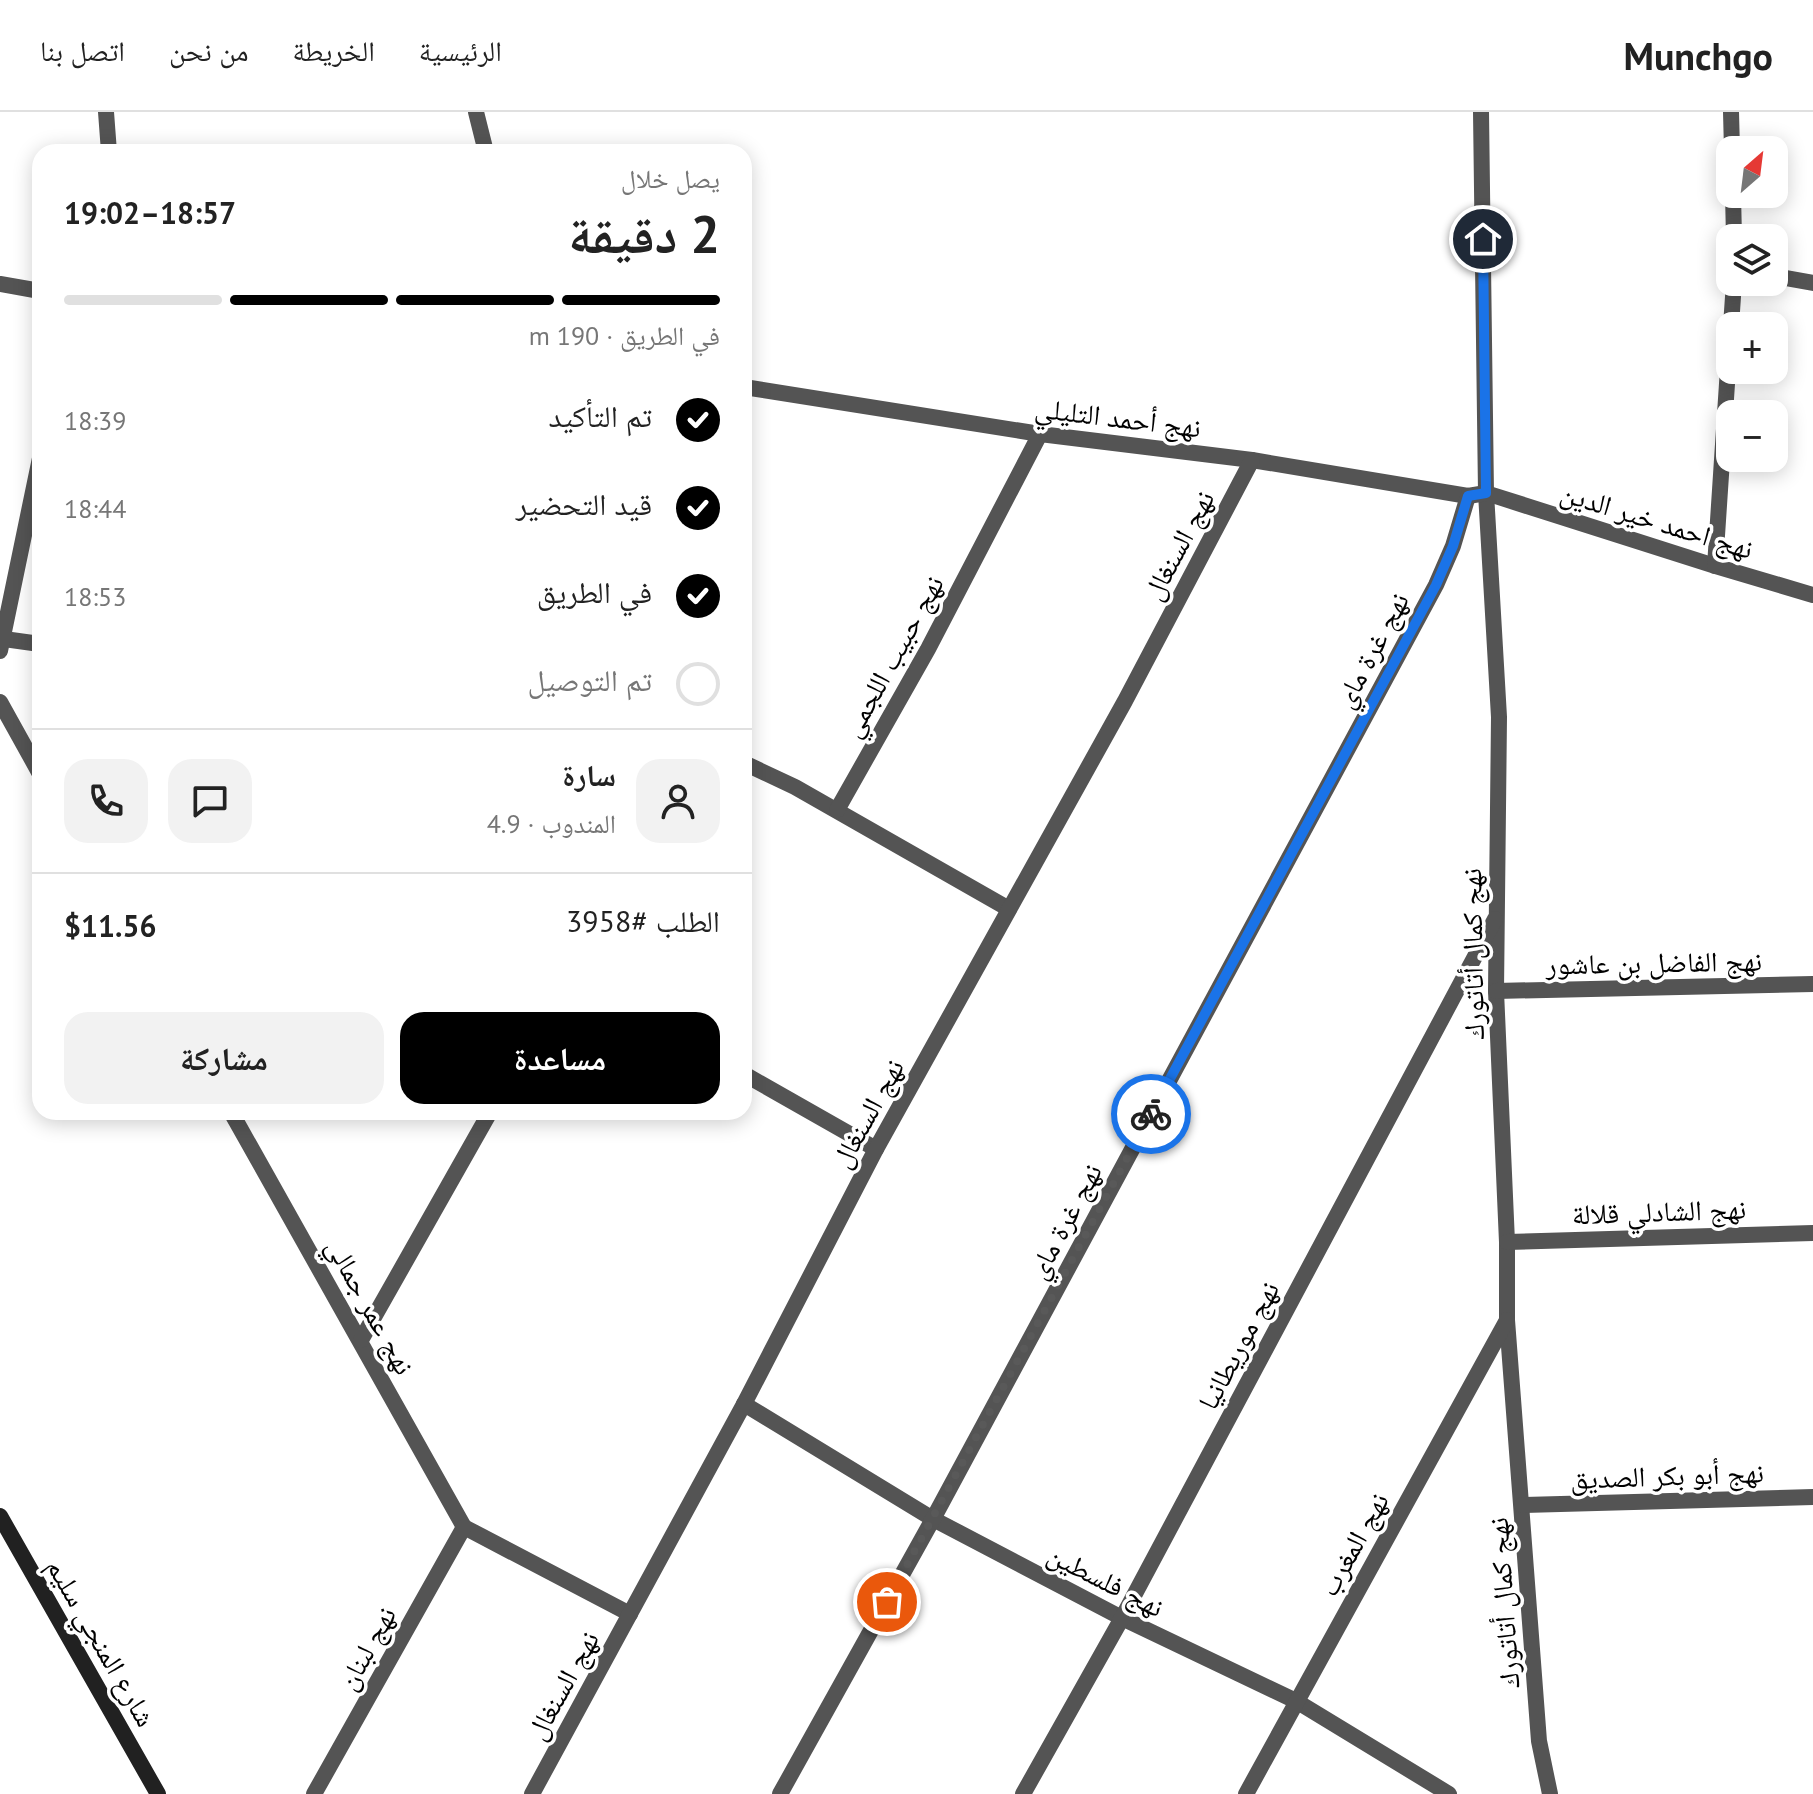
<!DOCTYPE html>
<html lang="ar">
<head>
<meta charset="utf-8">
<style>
	:root { --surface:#fff; --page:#f2f2f2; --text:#222; --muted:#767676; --line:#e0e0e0; --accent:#000 }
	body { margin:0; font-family:"PT Sans","Noto Naskh Arabic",sans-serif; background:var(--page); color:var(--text); direction:rtl; height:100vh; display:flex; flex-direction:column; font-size:30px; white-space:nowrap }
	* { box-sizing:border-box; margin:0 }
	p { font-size:26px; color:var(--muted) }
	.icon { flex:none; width:44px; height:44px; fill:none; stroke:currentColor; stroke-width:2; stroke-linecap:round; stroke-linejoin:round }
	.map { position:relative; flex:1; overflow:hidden; direction:ltr }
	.drawer { position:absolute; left:32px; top:32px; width:720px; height:976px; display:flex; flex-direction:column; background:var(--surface); border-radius:24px; box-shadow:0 4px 20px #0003; direction:rtl }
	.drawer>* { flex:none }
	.needle { width:52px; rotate:28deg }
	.controls { position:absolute; left:1716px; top:24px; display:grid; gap:16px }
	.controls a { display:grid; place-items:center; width:72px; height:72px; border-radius:16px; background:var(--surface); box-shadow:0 4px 20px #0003; font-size:40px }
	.pin { position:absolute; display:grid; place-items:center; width:68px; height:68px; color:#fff; margin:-34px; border:4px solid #fff; border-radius:50%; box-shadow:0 2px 8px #0007 }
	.courier { position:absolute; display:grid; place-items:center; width:80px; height:80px; margin:-40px; border:6px solid #1a73e8; border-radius:50%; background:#fff; color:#222; box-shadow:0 2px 10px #0007 }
	.overview em { font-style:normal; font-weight:800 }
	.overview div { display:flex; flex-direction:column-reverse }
	.overview { display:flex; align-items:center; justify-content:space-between; height:136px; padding:0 32px }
	h1 { font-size:52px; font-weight:800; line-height:60px }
	.bar { display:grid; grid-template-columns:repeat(4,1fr); gap:12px 8px; align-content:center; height:96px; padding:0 32px }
	.bar i { height:10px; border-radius:6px; background:var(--line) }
	.bar .current { background:var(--accent) }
	.bar p { grid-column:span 4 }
	.line { display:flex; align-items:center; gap:20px; padding:0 32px; border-top:2px solid var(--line) }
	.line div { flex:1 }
	.round { display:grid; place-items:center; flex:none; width:84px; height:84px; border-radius:24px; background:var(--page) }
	ol { padding:0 32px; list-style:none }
	li { display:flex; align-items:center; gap:24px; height:88px }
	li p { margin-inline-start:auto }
	li .icon { padding:8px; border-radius:50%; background:var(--accent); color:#fff; stroke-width:4 }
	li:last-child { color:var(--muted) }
	li i { width:44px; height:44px; border:4px solid var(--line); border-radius:50% }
	.action { display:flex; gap:16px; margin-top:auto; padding:16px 32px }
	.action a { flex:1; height:92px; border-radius:24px; background:var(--accent); color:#fff; font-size:32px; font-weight:800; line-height:92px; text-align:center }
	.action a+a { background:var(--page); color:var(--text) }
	header { display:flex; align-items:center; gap:48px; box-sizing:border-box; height:112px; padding:0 40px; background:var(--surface); border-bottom:2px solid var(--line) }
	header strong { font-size:38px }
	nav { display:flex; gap:44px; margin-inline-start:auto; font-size:28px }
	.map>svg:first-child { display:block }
</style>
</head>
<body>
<header>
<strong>Munchgo</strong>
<nav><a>الرئيسية</a><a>الخريطة</a><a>من نحن</a><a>اتصل بنا</a></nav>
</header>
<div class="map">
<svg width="1813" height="1682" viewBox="0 0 1813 1682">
	<rect width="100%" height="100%" fill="#fff"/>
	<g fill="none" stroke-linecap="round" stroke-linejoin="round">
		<g stroke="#545454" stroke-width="16">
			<polyline points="106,0 109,40"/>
			<polyline points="476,0 486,40"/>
			<polyline points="1481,0 1486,381 1499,605 1496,879 1507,1130 1507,1208 1539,1629 1550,1682"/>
			<polyline points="1731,0 1732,38"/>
			<polyline points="1733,82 1734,126"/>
			<polyline points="1774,164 1813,171"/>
			<polyline points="0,172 40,179"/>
			<polyline points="1731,214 1734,170"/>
			<polyline points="744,275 1040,322 1252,348 1468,384 1486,381 1715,454 1813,483"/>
			<polyline points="1715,454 1730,226"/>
			<polyline points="4,527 40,532"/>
			<polyline points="0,539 40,346"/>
			<polyline points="0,590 40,662"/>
			<polyline points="744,651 795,675 1009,797"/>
			<polyline points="837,698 928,537 1040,322"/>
			<polyline points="1496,879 1813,872"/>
			<polyline points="744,962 876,1037"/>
			<polyline points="231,1000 464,1415"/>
			<polyline points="1507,1130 1813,1121"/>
			<polyline points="361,1228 490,1000"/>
			<polyline points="744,1292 933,1407 1122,1506 1296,1589 1449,1682"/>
			<polyline points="1522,1393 1813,1385"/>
			<polyline points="464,1415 630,1502"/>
			<polyline points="314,1682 464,1415"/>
			<polyline points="532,1682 744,1292 876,1037 1125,589 1252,348"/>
			<polyline points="780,1682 933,1407 1436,473 1453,434 1468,384"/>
			<polyline points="1023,1682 1122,1506 1495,807"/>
			<polyline points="1246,1682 1507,1208"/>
		</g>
		<polyline stroke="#212121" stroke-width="16" points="0,1404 158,1682"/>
	</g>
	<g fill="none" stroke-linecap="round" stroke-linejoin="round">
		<polyline stroke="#595959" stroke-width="8" stroke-dasharray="0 14.4" points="887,1490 1151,1002"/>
		<polyline stroke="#1a73e8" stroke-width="10" points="1151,1002 1436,473 1453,434 1468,384 1486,381 1483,127"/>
	</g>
	<g text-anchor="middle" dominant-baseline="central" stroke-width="7" stroke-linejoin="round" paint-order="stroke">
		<g font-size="28" fill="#000" stroke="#fff">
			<text transform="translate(1118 305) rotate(7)">نهج أحمد التليلي</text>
			<text transform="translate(1657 408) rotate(17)">نهج احمد خير الدين</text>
			<text transform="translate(1178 433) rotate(-62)">نهج السنغال</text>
			<text transform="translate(1371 538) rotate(-62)">نهج غرة ماي</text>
			<text transform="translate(892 544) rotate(-61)">نهج حبيب اللجمي</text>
			<text transform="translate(1472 842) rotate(-91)">نهج كمال أتاتورك</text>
			<text transform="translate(1654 850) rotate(-1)">نهج الفاضل بن عاشور</text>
			<text transform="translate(867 1001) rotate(-61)">نهج السنغال</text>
			<text transform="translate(1659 1099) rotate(-2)">نهج الشادلي قلالة</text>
			<text transform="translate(1064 1109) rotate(-62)">نهج غرة ماي</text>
			<text transform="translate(371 1194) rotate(61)">نهج عمر جمالي</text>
			<text transform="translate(1238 1233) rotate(-62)">نهج موريطانيا</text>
			<text transform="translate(1667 1363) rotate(-2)">نهج أبو بكر الصديق</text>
			<text transform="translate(1353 1432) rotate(-61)">نهج المغرب</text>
			<text transform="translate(1106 1468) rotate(27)">نهج فلسطين</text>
			<text transform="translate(1503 1491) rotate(-94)">نهج كمال أتاتورك</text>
			<text transform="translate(102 1530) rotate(60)">شارع المنجي سليم</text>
			<text transform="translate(366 1536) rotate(-61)">نهج لبنان</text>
			<text transform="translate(562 1573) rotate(-61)">نهج السنغال</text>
		</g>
	</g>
</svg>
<div class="controls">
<a><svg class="needle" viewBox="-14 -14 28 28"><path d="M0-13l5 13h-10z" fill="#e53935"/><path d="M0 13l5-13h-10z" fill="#767676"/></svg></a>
<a><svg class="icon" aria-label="layers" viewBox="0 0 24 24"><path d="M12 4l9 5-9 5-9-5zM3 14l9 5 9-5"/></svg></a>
<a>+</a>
<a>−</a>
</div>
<div class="pin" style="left:887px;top:1490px;background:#ea580c"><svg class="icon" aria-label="bag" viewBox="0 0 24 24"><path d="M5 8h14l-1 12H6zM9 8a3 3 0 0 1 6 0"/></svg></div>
<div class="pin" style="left:1483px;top:127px;background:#1f2937"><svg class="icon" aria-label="home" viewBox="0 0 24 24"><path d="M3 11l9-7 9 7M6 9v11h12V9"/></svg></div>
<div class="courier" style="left:1151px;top:1002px"><svg class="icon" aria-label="bike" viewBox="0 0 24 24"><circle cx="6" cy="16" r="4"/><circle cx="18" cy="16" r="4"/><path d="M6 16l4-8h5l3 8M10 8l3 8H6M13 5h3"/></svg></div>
<section class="drawer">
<div class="overview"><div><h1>2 دقيقة</h1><p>يصل خلال</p></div><em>18:57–19:02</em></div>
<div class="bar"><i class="current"></i><i class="current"></i><i class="current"></i><i></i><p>في الطريق · 190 m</p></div>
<ol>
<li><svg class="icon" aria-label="check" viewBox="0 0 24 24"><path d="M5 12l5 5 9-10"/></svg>تم التأكيد<p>18:39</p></li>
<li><svg class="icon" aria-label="check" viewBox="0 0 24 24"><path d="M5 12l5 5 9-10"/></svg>قيد التحضير<p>18:44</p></li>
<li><svg class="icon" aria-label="check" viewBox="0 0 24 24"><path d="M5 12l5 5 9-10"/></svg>في الطريق<p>18:53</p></li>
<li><i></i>تم التوصيل</li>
</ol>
<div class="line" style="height:144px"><a class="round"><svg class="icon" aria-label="person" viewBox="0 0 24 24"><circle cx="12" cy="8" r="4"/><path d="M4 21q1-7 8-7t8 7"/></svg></a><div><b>سارة</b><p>المندوب · 4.9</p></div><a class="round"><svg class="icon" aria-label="chat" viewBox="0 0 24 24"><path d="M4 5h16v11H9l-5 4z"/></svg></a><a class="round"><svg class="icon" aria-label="phone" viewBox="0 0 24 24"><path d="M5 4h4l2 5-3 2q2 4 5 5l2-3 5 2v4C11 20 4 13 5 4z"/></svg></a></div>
<div class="line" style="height:104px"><div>الطلب #3958</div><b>$11.56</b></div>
<div class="action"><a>مساعدة</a><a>مشاركة</a></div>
</section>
</div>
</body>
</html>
